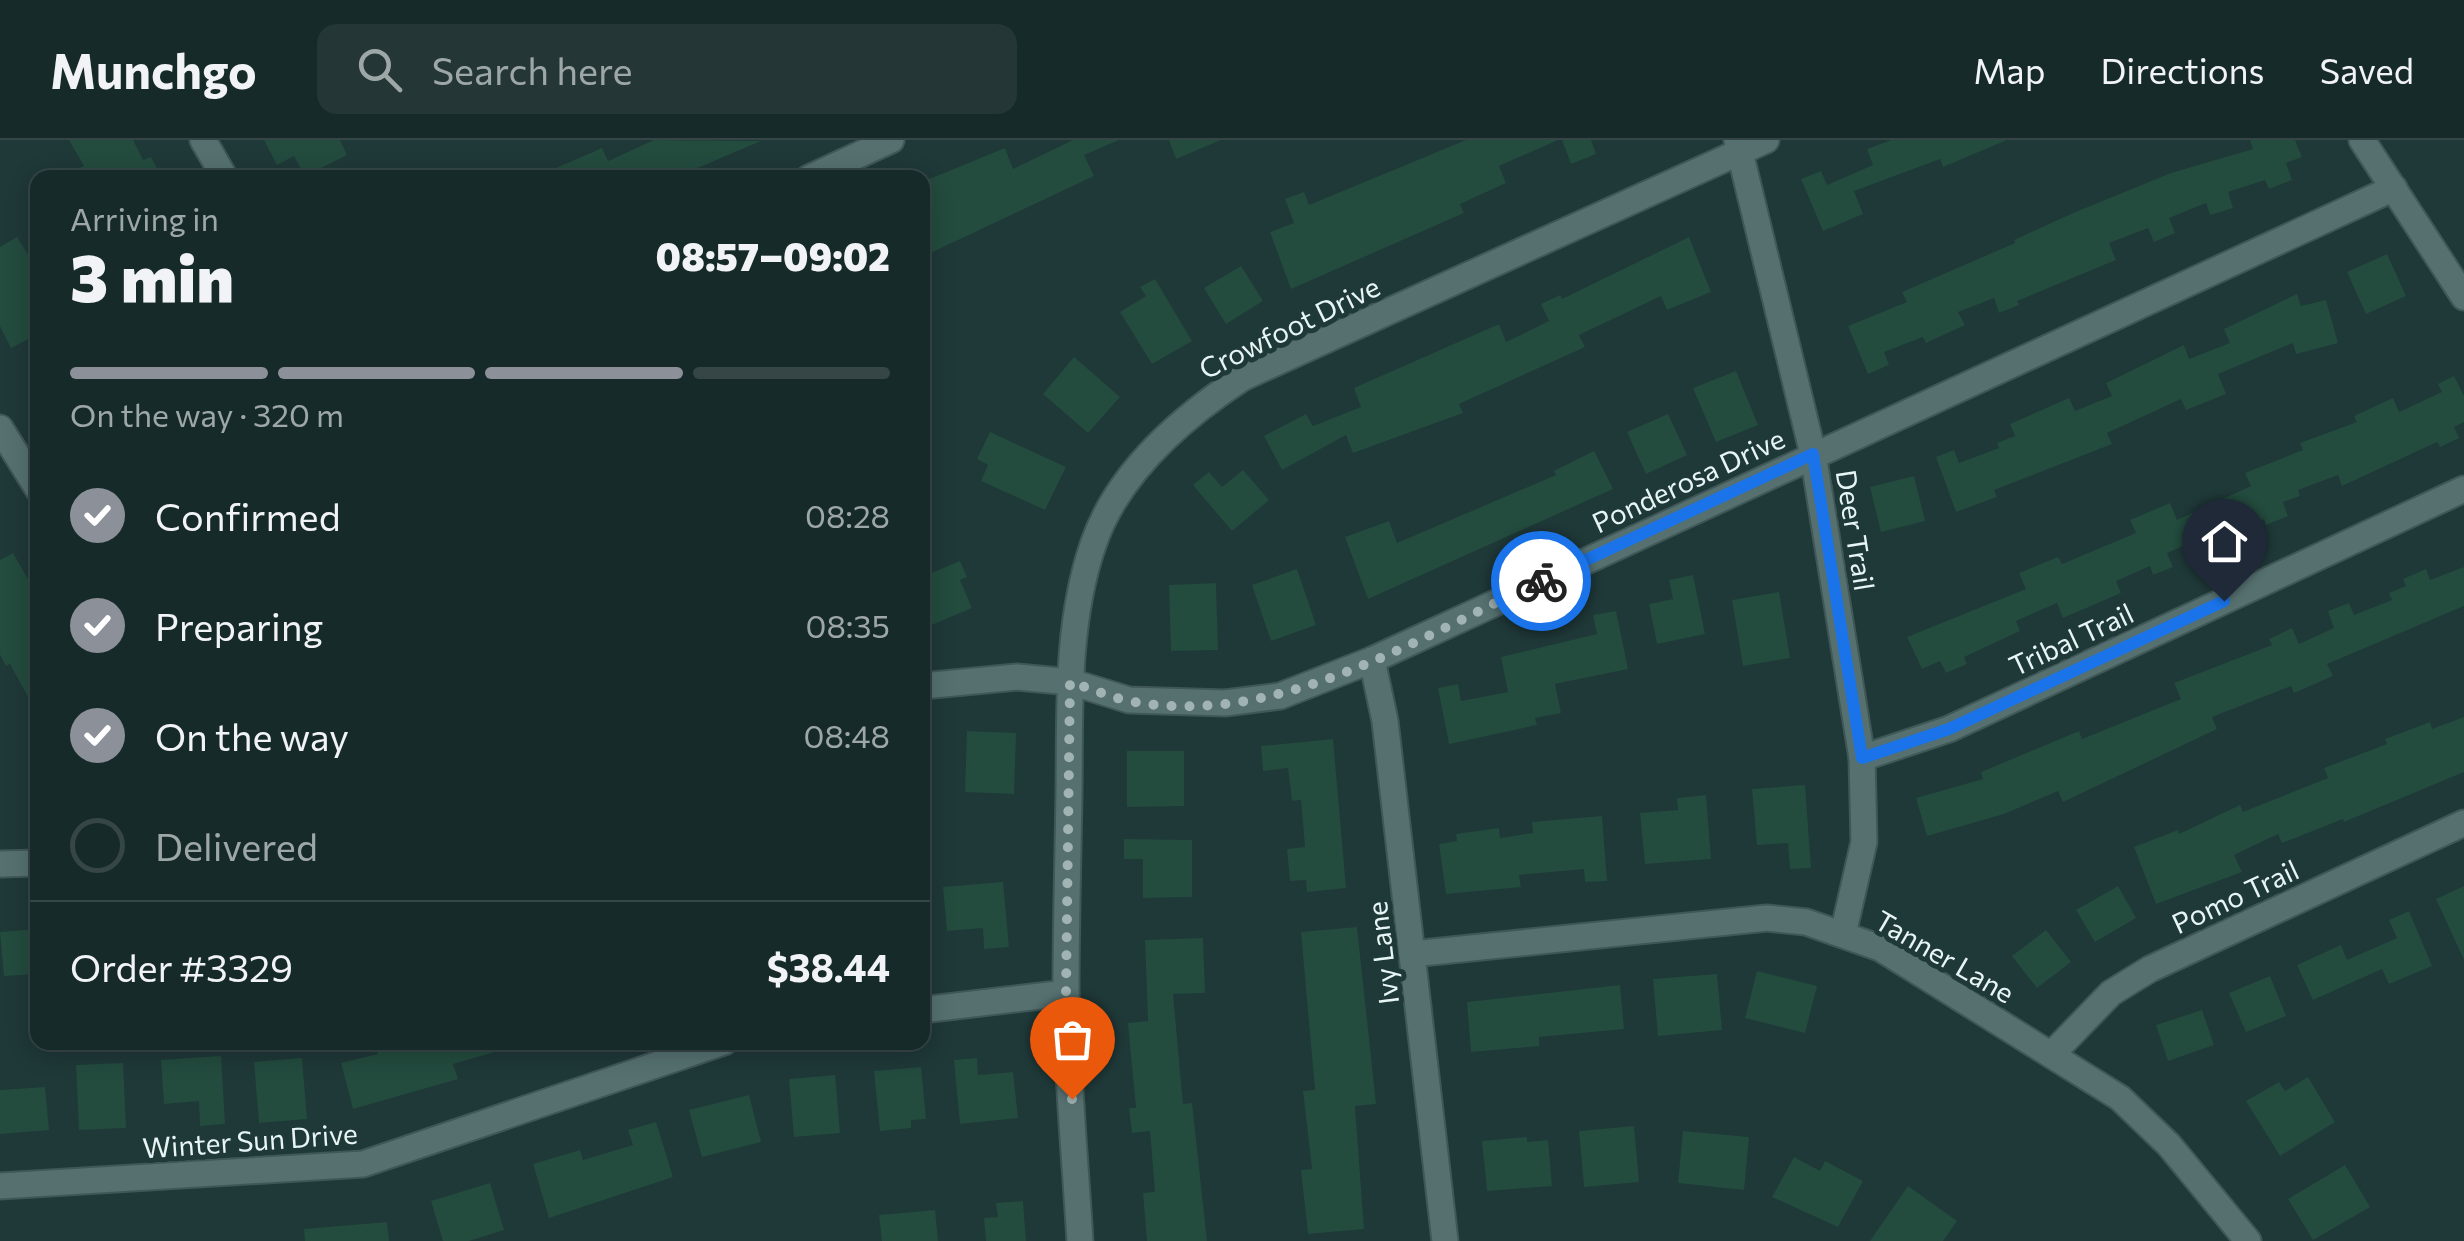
<!DOCTYPE html>
<html lang="en">
<head>
<meta charset="utf-8">
<style>
	:root { --surface:#172a2a; --page:#243636; --text:#f1f3f6; --muted:#9ea7a8; --line:#364647; --accent:#8c9099 }
	body { margin:0; font-family:Commissioner,sans-serif; background:var(--page); color:var(--text); height:100vh; display:flex; flex-direction:column; font-size:38px; white-space:nowrap }
	* { box-sizing:border-box; margin:0 }
	p { font-size:32px; color:var(--muted) }
	.icon { flex:none; width:55px; height:55px; fill:none; stroke:currentColor; stroke-width:2; stroke-linecap:round; stroke-linejoin:round }
	.map { position:relative; flex:1; overflow:hidden }
	.panel { position:absolute; left:30px; top:30px; width:900px; height:880px; display:flex; flex-direction:column; background:var(--surface); border-radius:20px; box-shadow:0 5px 25px #0003,0 0 0 2px var(--line) }
	.panel>* { flex:none }
	.pin { position:absolute; display:grid; place-items:center; width:85px; height:85px; color:#fff; margin:-102px -42px; border-radius:50% 50% 50% 0; rotate:-45deg; box-shadow:0 0 10px #0007 }
	.pin .icon { rotate:45deg }
	.courier { position:absolute; display:grid; place-items:center; width:100px; height:100px; margin:-50px; border:8px solid #1a73e8; border-radius:50%; background:#fff; color:#222; box-shadow:0 2px 12px #0007 }
	.overview em { font-style:normal; font-weight:800 }
	.overview div { display:flex; flex-direction:column-reverse }
	.overview { display:flex; align-items:center; justify-content:space-between; height:170px; padding:0 40px }
	h1 { font-size:65px; font-weight:800; line-height:75px }
	.bar { display:grid; grid-template-columns:repeat(4,1fr); gap:15px 10px; align-content:center; height:120px; padding:0 40px }
	.bar i { height:12px; border-radius:8px; background:var(--line) }
	.bar .on { background:var(--accent) }
	.bar p { grid-column:span 4 }
	.line { display:flex; align-items:center; gap:25px; padding:0 40px; border-top:2px solid var(--line) }
	.line div { flex:1 }
	ol { padding:0 40px; list-style:none }
	li { display:flex; align-items:center; gap:30px; height:110px }
	li p { margin-inline-start:auto }
	li .icon { padding:10px; border-radius:50%; background:var(--accent); color:#fff; stroke-width:4 }
	li:last-child { color:var(--muted) }
	li i { width:55px; height:55px; border:5px solid var(--line); border-radius:50% }
	header { display:flex; align-items:center; gap:60px; box-sizing:border-box; height:140px; padding:0 50px; background:var(--surface); border-bottom:2px solid var(--line) }
	header strong { font-size:48px }
	nav { display:flex; gap:55px; margin-inline-start:auto; font-size:35px }
	.search { width:700px; height:90px; background:var(--page); display:flex; align-items:center; gap:25px; box-sizing:border-box; padding:0 35px; border-radius:20px; color:var(--muted); font-size:38px }
	.map>svg:first-child { display:block }
</style>
</head>
<body>
<header>
<strong>Munchgo</strong>
<div class="search"><svg class="icon" aria-label="search" viewBox="0 0 24 24"><circle cx="10" cy="10" r="6"/><path d="M15 15l6 6"/></svg>Search here</div>
<nav><a>Map</a><a>Directions</a><a>Saved</a></nav>
</header>
<div class="map">
<svg width="2464" height="1101" viewBox="0 0 2464 1101">
	<rect width="100%" height="100%" fill="#1f3838"/>
	<g fill="#234b3e">
		<polygon points="69,0 133,0 143,20 151,17 162,38 60,38 84,26"/>
		<polygon points="264,0 340,0 347,15 305,36 294,16 277,25"/>
		<polygon points="654,0 761,1 674,38 533,38 602,8 608,21"/>
		<polygon points="1073,0 1119,0 1084,15 1094,36 922,117 922,42 1005,8 1013,29"/>
		<polygon points="1169,0 1221,0 1176,19"/>
		<polygon points="1466,0 1558,0 1499,26 1506,43 1460,64 1464,73 1291,149 1270,92 1294,83 1285,59 1304,52 1309,65"/>
		<polygon points="1562,0 1591,0 1596,14 1571,24"/>
		<polygon points="1891,0 2007,0 1943,27 1940,19 1854,51 1863,74 1823,91 1801,39 1821,31 1827,45 1873,25 1867,9"/>
		<polygon points="2250,0 2295,0 2302,17 2286,23 2292,40 2269,49 2265,40 2228,52 2233,68 2210,75 2206,63 2169,78 2175,93 2154,102 2148,88 2109,103 2116,120 2017,161 2019,165 1999,173 1994,158 1958,172 1965,185 1926,203 1923,197 1884,212 1889,225 1868,234 1848,186 1907,162 1902,152 2015,103 2014,100 2073,73 2171,33 2253,9"/>
		<polygon points="17,97 38,130 38,194 11,208 0,186 0,107"/>
		<polygon points="1689,97 1711,152 1667,170 1661,156 1579,195 1585,207 1459,264 1463,273 1353,313 1346,295 1282,330 1264,296 1306,274 1313,286 1361,267 1354,248 1499,184 1506,202 1549,181 1541,164 1560,155 1562,159"/>
		<polygon points="2387,114 2406,156 2366,174 2347,132"/>
		<polygon points="1241,126 1263,161 1226,184 1204,148"/>
		<polygon points="1155,139 1192,201 1152,224 1120,172 1146,156 1140,147"/>
		<polygon points="2297,154 2301,166 2326,160 2338,203 2296,214 2293,203 2218,234 2226,254 2186,270 2181,259 2107,293 2112,304 1994,350 1997,357 1956,372 1936,317 1954,310 1959,323 1999,308 1997,303 2015,296 2010,284 2069,258 2075,271 2112,256 2106,243 2184,205 2189,219 2230,203 2224,189"/>
		<polygon points="1074,217 1120,257 1088,293 1043,254"/>
		<polygon points="1736,231 1758,285 1716,302 1693,248"/>
		<polygon points="2454,236 2464,256 2464,282 2454,287 2459,298 2440,307 2437,302 2342,346 2338,335 2298,350 2300,356 2283,362 2288,376 2266,385 2264,379 2212,403 2209,395 2167,413 2173,427 2153,435 2150,426 2116,441 2121,453 2063,478 2057,463 2016,481 2020,491 1964,517 1967,524 1946,533 1940,521 1922,529 1907,497 2026,449 2019,433 2058,417 2062,424 2136,393 2130,380 2170,363 2177,380 2251,346 2245,333 2303,310 2300,303 2357,282 2354,276 2393,258 2399,272 2442,252 2438,244"/>
		<polygon points="1668,274 1687,315 1646,334 1627,292"/>
		<polygon points="990,292 1066,327 1045,370 981,341 988,325 977,319"/>
		<polygon points="1594,311 1613,349 1368,459 1345,397 1389,381 1397,403 1556,335 1554,331"/>
		<polygon points="1243,330 1269,360 1232,391 1193,345 1209,332 1222,347"/>
		<polygon points="1914,336 1925,381 1881,392 1870,347"/>
		<polygon points="13,413 38,457 38,575 10,524 6,526 0,515 0,420"/>
		<polygon points="960,421 967,437 960,440 972,468 922,489 922,437"/>
		<polygon points="2464,427 2464,466 2327,524 2333,536 2294,553 2291,546 2212,577 2217,589 2063,662 2058,651 2004,674 1927,696 1916,658 1983,639 1981,632 2079,591 2082,599 2181,559 2174,543 2272,505 2269,499 2292,488 2299,504 2334,488 2328,471 2349,463 2354,475 2392,460 2389,453 2406,446 2403,439 2426,429 2430,440"/>
		<polygon points="1297,429 1316,485 1271,501 1252,445"/>
		<polygon points="1693,435 1705,494 1657,504 1649,464 1673,459 1669,440"/>
		<polygon points="1216,443 1218,510 1171,511 1169,445"/>
		<polygon points="1779,452 1790,518 1743,526 1732,460"/>
		<polygon points="1616,471 1628,529 1555,544 1561,573 1535,578 1537,585 1449,604 1438,548 1458,544 1461,561 1508,552 1501,517 1597,494 1593,475"/>
		<polygon points="2464,577 2464,632 2344,682 2343,679 2282,703 2278,694 2234,715 2242,732 2156,764 2134,707 2178,690 2179,694 2240,665 2243,672 2328,638 2324,628 2387,604 2385,599 2430,582 2432,589"/>
		<polygon points="967,591 1016,593 1014,654 965,652"/>
		<polygon points="1333,599 1346,748 1307,752 1306,740 1290,741 1287,709 1305,707 1301,660 1292,661 1288,628 1263,631 1261,606"/>
		<polygon points="1127,611 1184,611 1184,666 1127,667"/>
		<polygon points="1805,645 1811,728 1790,729 1788,703 1757,705 1752,649"/>
		<polygon points="1706,655 1711,719 1645,724 1640,673 1678,670 1677,658"/>
		<polygon points="1602,676 1607,741 1585,742 1584,729 1519,735 1521,747 1446,754 1439,704 1457,701 1456,694 1499,688 1500,698 1533,693 1532,682"/>
		<polygon points="1124,699 1192,700 1192,757 1143,758 1143,719 1124,719"/>
		<polygon points="1003,742 1009,807 984,809 983,788 947,791 943,747"/>
		<polygon points="2118,746 2136,778 2095,802 2076,770"/>
		<polygon points="2464,746 2464,820 2436,759"/>
		<polygon points="2409,771 2432,826 2389,844 2382,829 2313,860 2297,825 2341,805 2347,820 2397,798 2389,780"/>
		<polygon points="1357,787 1376,964 1355,966 1364,1089 1308,1094 1301,1030 1312,1029 1303,951 1315,950 1301,792"/>
		<polygon points="38,789 38,834 4,836 0,792"/>
		<polygon points="2046,790 2071,822 2037,848 2012,816"/>
		<polygon points="1203,798 1205,853 1173,854 1183,964 1192,963 1207,1101 1147,1101 1143,1053 1155,1052 1150,991 1132,993 1129,968 1136,968 1128,883 1148,881 1145,800"/>
		<polygon points="1757,831 1817,846 1805,893 1745,878"/>
		<polygon points="1717,834 1722,890 1658,896 1653,839"/>
		<polygon points="2270,836 2286,876 2246,892 2229,853"/>
		<polygon points="1620,845 1624,889 1539,897 1539,906 1471,912 1467,862"/>
		<polygon points="2202,870 2214,905 2168,921 2156,885"/>
		<polygon points="374,902 511,902 512,907 453,924 458,939 353,969 341,923 378,914"/>
		<polygon points="221,916 225,984 200,986 199,961 164,964 161,920"/>
		<polygon points="302,918 307,979 259,983 254,922"/>
		<polygon points="977,918 978,935 1013,932 1018,978 960,984 954,920"/>
		<polygon points="123,923 126,988 79,990 76,925"/>
		<polygon points="921,927 926,979 911,980 911,988 880,991 874,931"/>
		<polygon points="835,935 840,993 794,997 789,939"/>
		<polygon points="2308,937 2335,982 2280,1016 2246,961 2279,942 2285,951"/>
		<polygon points="45,947 49,990 0,994 0,950"/>
		<polygon points="749,955 761,1002 702,1017 689,970"/>
		<polygon points="656,982 673,1037 549,1078 533,1024 580,1010 583,1020 633,1005 628,990"/>
		<polygon points="1634,986 1639,1042 1584,1047 1579,991"/>
		<polygon points="1683,991 1749,997 1744,1050 1678,1043"/>
		<polygon points="1527,997 1527,1002 1548,1000 1552,1046 1487,1051 1482,1001"/>
		<polygon points="1794,1017 1820,1031 1825,1021 1863,1041 1838,1087 1772,1057"/>
		<polygon points="2345,1025 2370,1067 2313,1100 2288,1059"/>
		<polygon points="490,1043 504,1090 469,1101 443,1101 431,1061"/>
		<polygon points="1908,1046 1957,1081 1943,1101 1870,1101"/>
		<polygon points="1023,1061 1026,1101 986,1101 984,1078 998,1077 996,1063"/>
		<polygon points="935,1070 938,1101 882,1101 879,1075"/>
		<polygon points="387,1082 389,1101 305,1101 304,1089"/>
	</g>
	<g fill="none" stroke-linecap="round" stroke-linejoin="round">
		<g stroke="#405757" stroke-width="29">
			<g id="minor">
				<polyline points="203,0 225,38"/>
				<polyline points="1737,0 1813,314 1862,618 1864,702 1843,794"/>
				<polyline points="2362,0 2464,157"/>
				<polyline points="809,38 891,0"/>
				<polyline points="0,288 38,349"/>
				<polyline points="1372,520 1385,581 1445,1101"/>
				<polyline points="922,546 1017,537 1071,542 1129,560 1225,563 1280,556 1372,520 2394,48"/>
				<polyline points="1862,618 1949,589 2464,349"/>
				<polyline points="0,724 38,723"/>
				<polyline points="1412,814 1767,778 1806,782 1880,808 2120,958 2169,1005 2248,1101"/>
				<polyline points="922,870 1066,853"/>
				<polyline points="2053,913 2111,853 2150,829 2464,683"/>
				<polyline points="0,1046 363,1024 724,902"/>
				<path d="M1080,1101C1075,1018 1067,934 1066,851C1066,785 1068,719 1069,653C1070,571 1066,484 1093,405C1117,333 1181,278 1242,238L1766,0"/>
			</g>
		</g>
		<use href="#minor" stroke="#567070" stroke-width="25"/>
	</g>
	<g fill="none" stroke-linecap="round" stroke-linejoin="round">
		<path stroke="#a1b3b3" stroke-width="10" stroke-dasharray="0 18" d="M1072,959L1066,852L1070,542C1090,548 1109,557 1129,561C1275,589 1414,500 1541,441"/>
		<polyline stroke="#1a73e8" stroke-width="12" points="1541,441 1813,314 1862,618 1949,589 2224,461"/>
	</g>
	<g text-anchor="middle" dominant-baseline="central" stroke-width="10" stroke-linejoin="round" paint-order="stroke">
		<g font-size="28" fill="#e7f5f5" stroke="#1f3838">
			<text transform="translate(1289 187) rotate(-26)">Crowfoot Drive</text>
			<text transform="translate(1688 340) rotate(-25)">Ponderosa Drive</text>
			<text transform="translate(1856 390) rotate(81)">Deer Trail</text>
			<text transform="translate(2071 499) rotate(-25)">Tribal Trail</text>
			<text transform="translate(2235 756) rotate(-25)">Pomo Trail</text>
			<text transform="translate(1382 813) rotate(-97)">Ivy Lane</text>
			<text transform="translate(1945 816) rotate(30)">Tanner Lane</text>
			<text transform="translate(250 1000) rotate(-4)">Winter Sun Drive</text>
		</g>
	</g>
</svg>
<div class="pin" style="left:1072px;top:959px;background:#ea580c"><svg class="icon" aria-label="bag" viewBox="0 0 24 24"><path d="M5 8h14l-1 12H6zM9 8a3 3 0 0 1 6 0"/></svg></div>
<div class="pin" style="left:2224px;top:461px;background:#1f2937"><svg class="icon" aria-label="home" viewBox="0 0 24 24"><path d="M3 11l9-7 9 7M6 9v11h12V9"/></svg></div>
<div class="courier" style="left:1541px;top:441px"><svg class="icon" aria-label="bike" viewBox="0 0 24 24"><circle cx="6" cy="16" r="4"/><circle cx="18" cy="16" r="4"/><path d="M6 16l4-8h5l3 8M10 8l3 8H6M13 5h3"/></svg></div>
<section class="panel">
<div class="overview"><div><h1>3 min</h1><p>Arriving in</p></div><em>08:57–09:02</em></div>
<div class="bar"><i class="on"></i><i class="on"></i><i class="on"></i><i></i><p>On the way · 320 m</p></div>
<ol>
<li><svg class="icon" aria-label="check" viewBox="0 0 24 24"><path d="M5 12l5 5 9-10"/></svg>Confirmed<p>08:28</p></li>
<li><svg class="icon" aria-label="check" viewBox="0 0 24 24"><path d="M5 12l5 5 9-10"/></svg>Preparing<p>08:35</p></li>
<li><svg class="icon" aria-label="check" viewBox="0 0 24 24"><path d="M5 12l5 5 9-10"/></svg>On the way<p>08:48</p></li>
<li><i></i>Delivered</li>
</ol>
<div class="line" style="height:130px"><div>Order #3329</div><b>$38.44</b></div>
</section>
</div>
</body>
</html>
